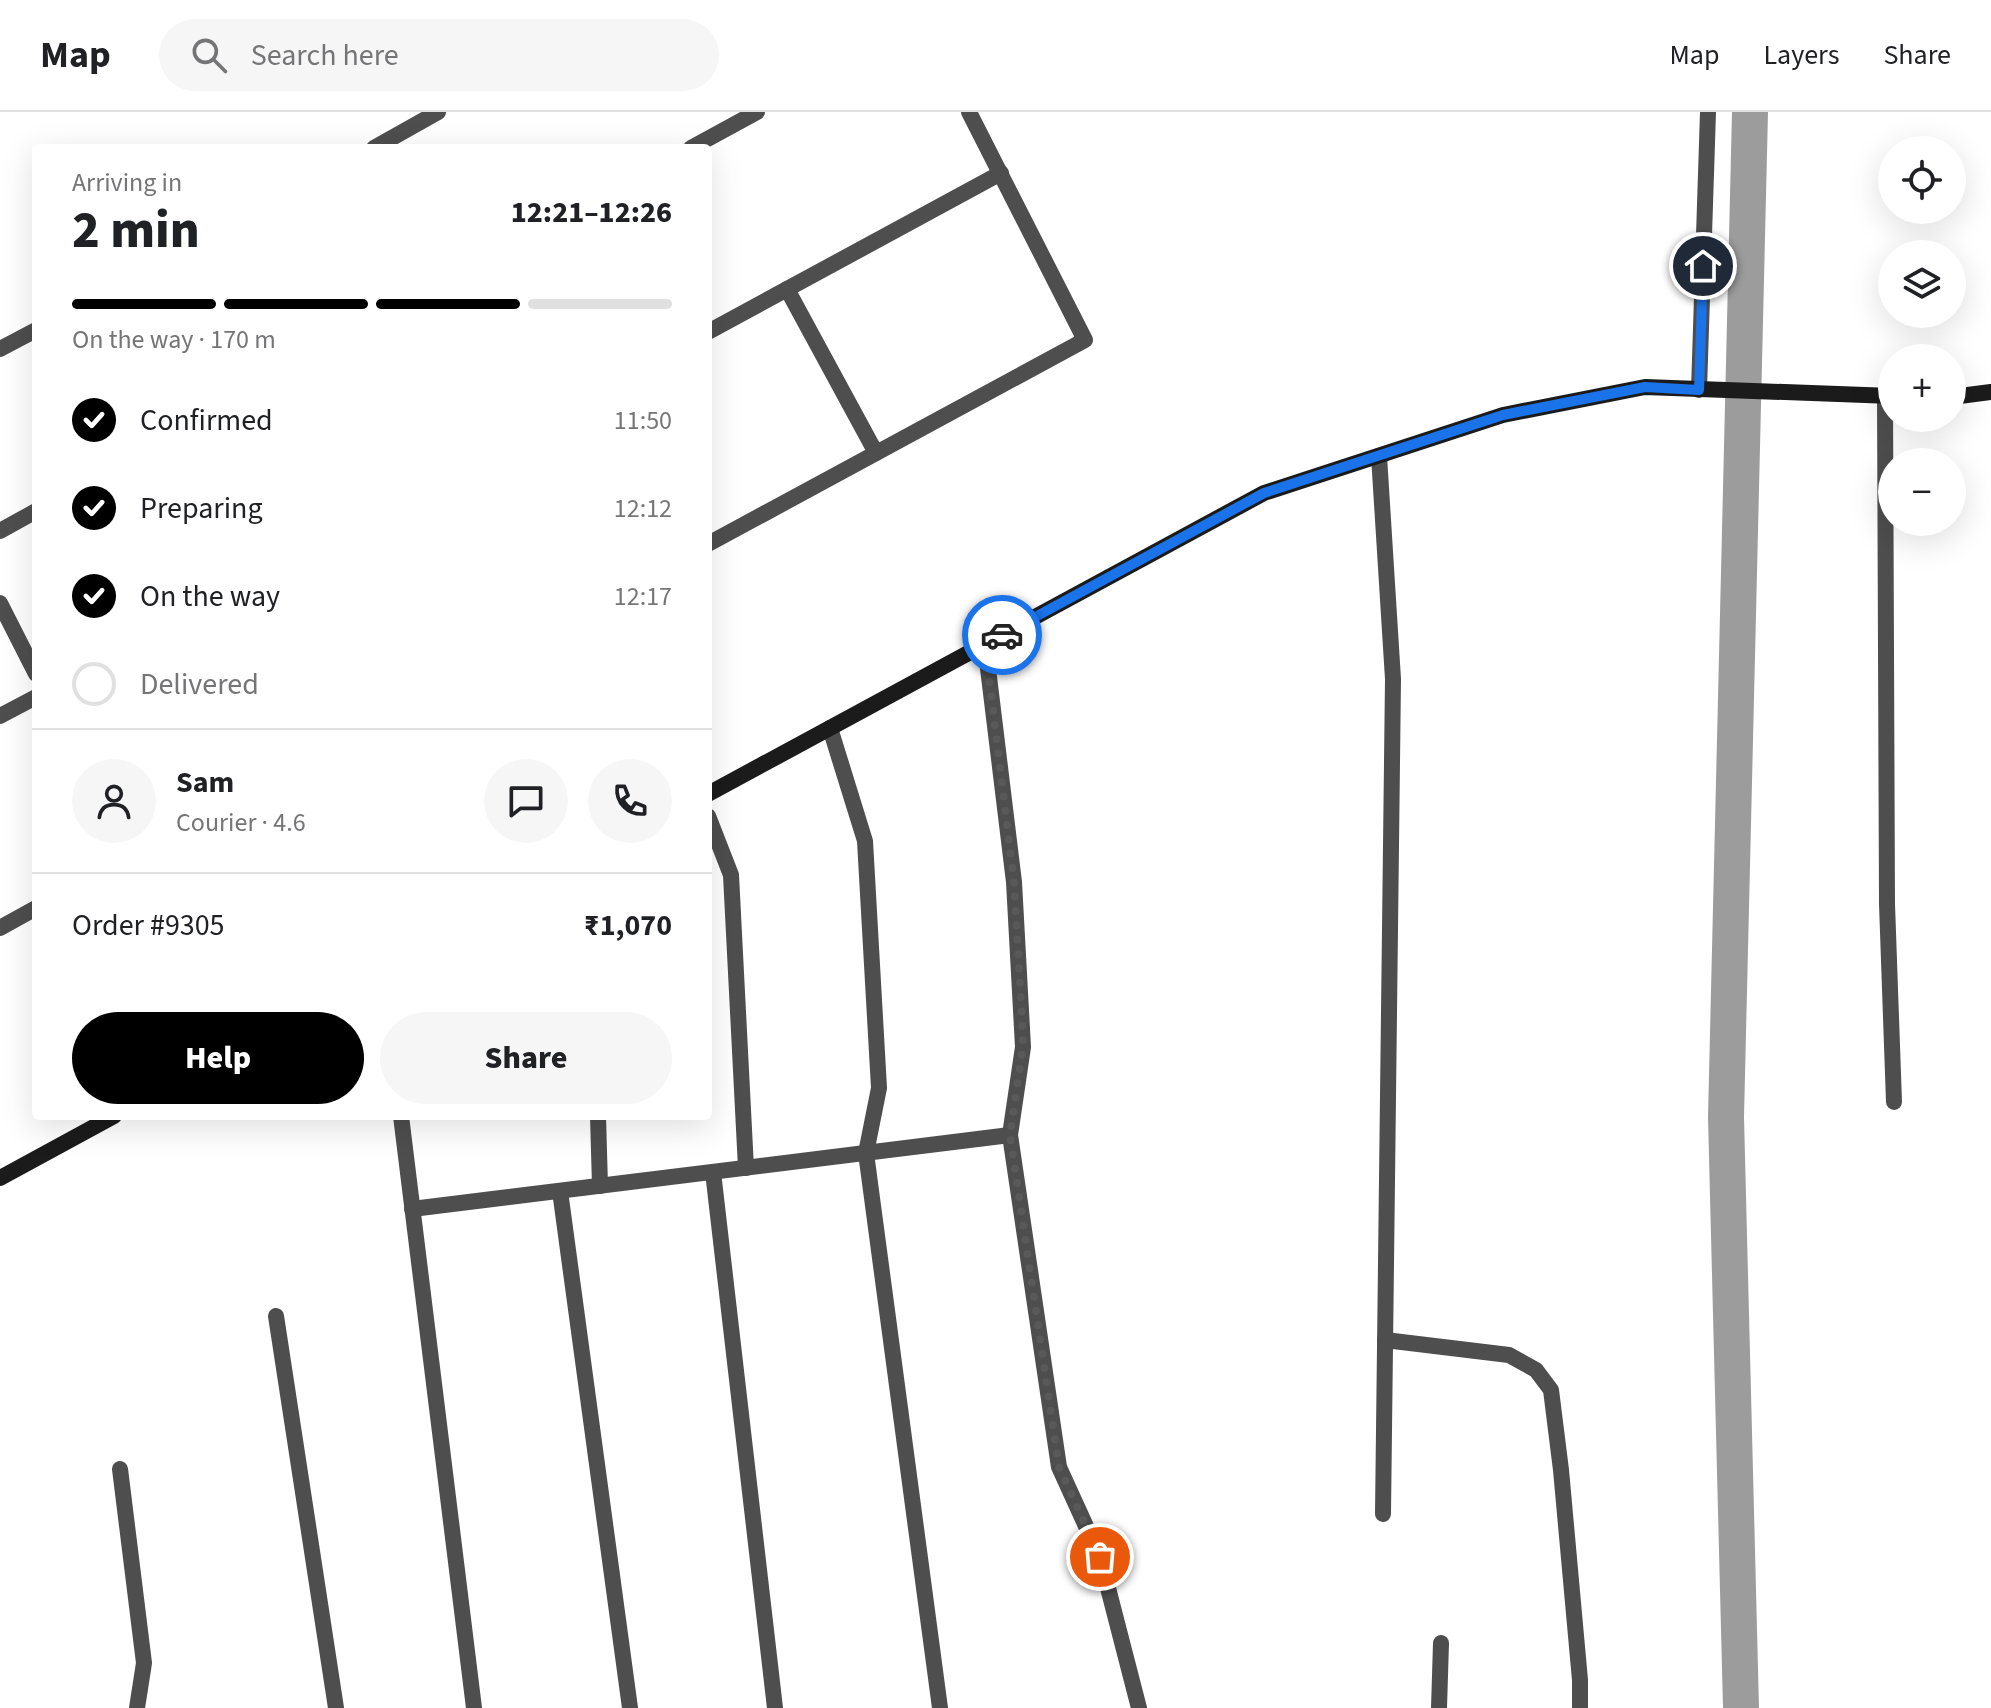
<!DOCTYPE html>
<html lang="en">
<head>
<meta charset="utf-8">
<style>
	:root { --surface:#fff; --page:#f6f6f6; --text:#202124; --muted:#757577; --line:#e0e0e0; --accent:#000 }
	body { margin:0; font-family:"Source Sans 3",sans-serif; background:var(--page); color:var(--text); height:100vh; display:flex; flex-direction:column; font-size:30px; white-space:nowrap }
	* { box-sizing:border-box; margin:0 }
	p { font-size:26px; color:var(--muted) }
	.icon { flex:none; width:44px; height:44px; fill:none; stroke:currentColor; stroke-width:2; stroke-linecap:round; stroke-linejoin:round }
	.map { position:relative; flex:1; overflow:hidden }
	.sheet { position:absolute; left:32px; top:32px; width:680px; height:976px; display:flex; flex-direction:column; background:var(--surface); border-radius:8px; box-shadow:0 8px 32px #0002 }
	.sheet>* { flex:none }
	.tools { position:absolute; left:1878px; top:24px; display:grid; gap:16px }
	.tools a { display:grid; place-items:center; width:88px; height:88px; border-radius:50%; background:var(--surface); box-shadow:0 8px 32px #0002; font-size:40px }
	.pin { position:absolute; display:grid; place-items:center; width:68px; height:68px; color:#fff; margin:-34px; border:4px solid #fff; border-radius:50%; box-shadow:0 2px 8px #0007 }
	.courier { position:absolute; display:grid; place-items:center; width:80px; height:80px; margin:-40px; border:6px solid #1a73e8; border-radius:50%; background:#fff; color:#222; box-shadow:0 2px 10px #0007 }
	.headline em { font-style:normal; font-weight:800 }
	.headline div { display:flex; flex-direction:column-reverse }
	.headline { display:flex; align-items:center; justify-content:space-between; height:136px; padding:0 40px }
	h1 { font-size:52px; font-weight:800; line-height:60px }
	.bar { display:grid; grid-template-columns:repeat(4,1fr); gap:12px 8px; align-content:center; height:96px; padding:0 40px }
	.bar i { height:10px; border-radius:6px; background:var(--line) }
	.bar .selected { background:var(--accent) }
	.bar p { grid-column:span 4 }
	.line { display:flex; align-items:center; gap:20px; padding:0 40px; border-top:2px solid var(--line) }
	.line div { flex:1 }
	.round { display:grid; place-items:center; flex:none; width:84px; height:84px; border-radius:42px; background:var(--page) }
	ol { padding:0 40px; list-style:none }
	li { display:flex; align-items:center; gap:24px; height:88px }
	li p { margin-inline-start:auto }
	li .icon { padding:8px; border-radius:50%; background:var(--accent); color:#fff; stroke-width:4 }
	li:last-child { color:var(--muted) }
	li i { width:44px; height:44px; border:4px solid var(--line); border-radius:50% }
	.button { display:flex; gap:16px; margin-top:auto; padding:16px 40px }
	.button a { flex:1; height:92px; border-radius:48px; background:var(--accent); color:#fff; font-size:32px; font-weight:800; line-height:92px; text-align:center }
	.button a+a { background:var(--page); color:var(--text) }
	header { display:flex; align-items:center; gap:48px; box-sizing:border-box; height:112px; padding:0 40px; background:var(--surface); border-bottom:2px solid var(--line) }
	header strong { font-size:38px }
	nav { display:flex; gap:44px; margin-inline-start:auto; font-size:28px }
	.search { width:560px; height:72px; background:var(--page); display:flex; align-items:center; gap:20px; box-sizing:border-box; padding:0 28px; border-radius:44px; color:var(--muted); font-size:30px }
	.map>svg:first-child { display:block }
</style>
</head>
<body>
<header>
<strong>Map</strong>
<div class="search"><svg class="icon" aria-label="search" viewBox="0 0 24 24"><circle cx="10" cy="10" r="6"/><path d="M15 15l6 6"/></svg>Search here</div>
<nav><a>Map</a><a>Layers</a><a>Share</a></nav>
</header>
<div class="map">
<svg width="1991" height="1596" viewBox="0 0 1991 1596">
	<rect width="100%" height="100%" fill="#fff"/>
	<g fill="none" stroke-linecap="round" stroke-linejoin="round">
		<polyline stroke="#9c9c9c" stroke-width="36" points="1741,1596 1726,1005 1750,0"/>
		<g stroke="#4e4e4e" stroke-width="16">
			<polyline points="374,36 438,0"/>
			<polyline points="691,36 757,0"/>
			<polyline points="787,177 876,341"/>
			<polyline points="708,220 1001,61"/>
			<polyline points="0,237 36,218"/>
			<polyline points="1699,278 1708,0"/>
			<polyline points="1885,284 1887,792 1894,990"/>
			<polyline points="1379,344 1393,567 1383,1402"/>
			<polyline points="0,419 36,399"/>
			<polyline points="708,432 1085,228 969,0"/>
			<polyline points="0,491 36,562"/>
			<polyline points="985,532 1014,770 1023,935 1010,1023 1059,1355 1100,1445 1139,1596"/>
			<polyline points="0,604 36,585"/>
			<polyline points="830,616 865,729 879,976 866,1041 940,1596"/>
			<polyline points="708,704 731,763 746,1056"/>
			<polyline points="0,816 36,796"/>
			<polyline points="401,1004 474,1596"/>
			<polyline points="598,1004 600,1074"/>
			<polyline points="713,1060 775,1596"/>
			<polyline points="560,1079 630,1596"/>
			<polyline points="412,1097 1010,1023"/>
			<polyline points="276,1204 336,1596"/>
			<polyline points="1385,1228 1509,1243 1536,1258 1551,1278 1561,1358 1580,1568 1580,1596"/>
			<polyline points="120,1357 144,1551 137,1596"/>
			<polyline points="1439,1596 1441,1531"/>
		</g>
		<g stroke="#1b1b1b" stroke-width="16">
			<polyline points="1952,285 1991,280"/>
			<polyline points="708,682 1264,381 1503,303 1645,275 1892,284"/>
			<polyline points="0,1066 114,1004"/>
		</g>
	</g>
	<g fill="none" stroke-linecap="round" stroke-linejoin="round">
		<polyline stroke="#595959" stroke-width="8" stroke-dasharray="0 14.4" points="1002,523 985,532 1014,770 1022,907 1023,935 1010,1023 1059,1355 1100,1445"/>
		<polyline stroke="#1a73e8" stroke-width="10" points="1002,523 1264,381 1503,303 1645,275 1699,278 1703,154"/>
	</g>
</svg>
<div class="tools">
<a><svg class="icon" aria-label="locate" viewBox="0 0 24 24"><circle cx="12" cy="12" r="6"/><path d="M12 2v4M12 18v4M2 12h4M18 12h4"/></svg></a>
<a><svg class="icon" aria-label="layers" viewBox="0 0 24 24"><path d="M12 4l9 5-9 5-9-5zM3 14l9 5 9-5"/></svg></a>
<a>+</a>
<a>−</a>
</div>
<div class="pin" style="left:1100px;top:1445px;background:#ea580c"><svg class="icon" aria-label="bag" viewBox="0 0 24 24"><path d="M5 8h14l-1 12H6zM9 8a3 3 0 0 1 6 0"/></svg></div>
<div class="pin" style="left:1703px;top:154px;background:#1f2937"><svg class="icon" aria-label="home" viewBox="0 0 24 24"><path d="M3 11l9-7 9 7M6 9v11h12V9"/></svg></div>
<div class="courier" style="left:1002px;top:523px"><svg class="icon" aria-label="car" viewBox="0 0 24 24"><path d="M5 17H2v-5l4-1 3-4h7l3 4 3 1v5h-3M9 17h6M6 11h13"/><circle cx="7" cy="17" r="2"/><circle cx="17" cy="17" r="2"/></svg></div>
<section class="sheet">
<div class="headline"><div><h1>2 min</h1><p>Arriving in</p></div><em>12:21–12:26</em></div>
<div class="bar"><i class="selected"></i><i class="selected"></i><i class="selected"></i><i></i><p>On the way · 170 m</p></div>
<ol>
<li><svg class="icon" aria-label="check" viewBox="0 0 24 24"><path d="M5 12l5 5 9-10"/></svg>Confirmed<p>11:50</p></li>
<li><svg class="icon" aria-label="check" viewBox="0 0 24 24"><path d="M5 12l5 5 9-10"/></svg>Preparing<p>12:12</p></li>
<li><svg class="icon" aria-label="check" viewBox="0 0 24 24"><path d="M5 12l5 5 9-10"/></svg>On the way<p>12:17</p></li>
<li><i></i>Delivered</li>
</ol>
<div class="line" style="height:144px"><a class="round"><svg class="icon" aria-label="person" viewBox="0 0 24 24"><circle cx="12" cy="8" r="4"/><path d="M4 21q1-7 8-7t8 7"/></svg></a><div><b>Sam</b><p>Courier · 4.6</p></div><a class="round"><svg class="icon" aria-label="chat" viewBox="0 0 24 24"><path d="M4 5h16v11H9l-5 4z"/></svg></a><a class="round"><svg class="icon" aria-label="phone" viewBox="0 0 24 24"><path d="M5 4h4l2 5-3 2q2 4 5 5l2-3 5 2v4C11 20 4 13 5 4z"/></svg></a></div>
<div class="line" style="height:104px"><div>Order #9305</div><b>₹1,070</b></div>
<div class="button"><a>Help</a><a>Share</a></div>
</section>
</div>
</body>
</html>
